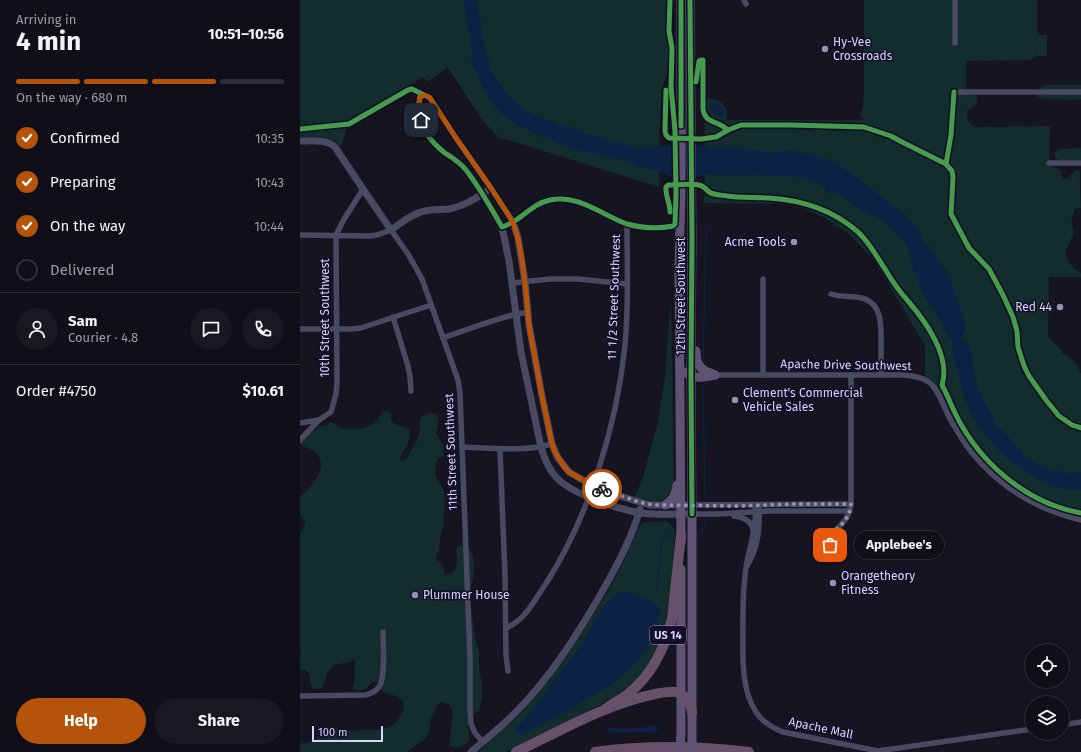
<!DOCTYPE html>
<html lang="en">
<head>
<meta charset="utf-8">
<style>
	:root { --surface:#100f19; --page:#191822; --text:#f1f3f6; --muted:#9c9ca2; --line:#302f38; --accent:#b45309 }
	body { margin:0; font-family:"Fira Sans",sans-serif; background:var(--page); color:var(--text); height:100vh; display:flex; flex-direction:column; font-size:15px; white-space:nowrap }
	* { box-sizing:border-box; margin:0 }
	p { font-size:13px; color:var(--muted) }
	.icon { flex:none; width:22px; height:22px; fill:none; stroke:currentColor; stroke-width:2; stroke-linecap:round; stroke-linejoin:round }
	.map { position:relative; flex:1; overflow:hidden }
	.sheet { display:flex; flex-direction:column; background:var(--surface); width:300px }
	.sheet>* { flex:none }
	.fabs { position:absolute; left:725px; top:644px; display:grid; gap:8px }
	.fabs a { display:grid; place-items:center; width:44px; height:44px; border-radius:50%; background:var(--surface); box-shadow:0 2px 10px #0003,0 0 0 1px var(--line); font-size:20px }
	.scale { position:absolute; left:12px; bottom:10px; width:71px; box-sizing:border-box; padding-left:4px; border:2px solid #d9d4ff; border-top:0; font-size:11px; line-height:14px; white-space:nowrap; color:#d9d4ff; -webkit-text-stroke:3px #130f26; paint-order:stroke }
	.pin { position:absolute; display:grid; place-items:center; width:34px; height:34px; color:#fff; margin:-17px; border-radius:8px; box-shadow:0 2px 6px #0006 }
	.courier { position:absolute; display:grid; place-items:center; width:40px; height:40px; margin:-20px; border:3px solid #b45309; border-radius:50%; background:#fff; color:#222; box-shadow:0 1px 5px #0007 }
	.bubble { position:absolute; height:28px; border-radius:14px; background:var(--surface); box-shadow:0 2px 10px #0003,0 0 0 1px var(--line); font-size:13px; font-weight:700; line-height:28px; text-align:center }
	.overview em { font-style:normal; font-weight:700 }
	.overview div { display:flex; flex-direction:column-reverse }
	.overview { display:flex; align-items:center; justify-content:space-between; height:68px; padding:0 16px }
	h1 { font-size:26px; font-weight:700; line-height:30px }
	.bar { display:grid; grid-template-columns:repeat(4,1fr); gap:6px 4px; align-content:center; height:48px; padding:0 16px }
	.bar i { height:5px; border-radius:3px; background:var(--line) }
	.bar .current { background:var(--accent) }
	.bar p { grid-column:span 4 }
	.line { display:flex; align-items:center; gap:10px; padding:0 16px; border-top:1px solid var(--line) }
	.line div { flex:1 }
	.round { display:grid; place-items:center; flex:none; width:42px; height:42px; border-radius:21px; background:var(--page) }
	ol { padding:0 16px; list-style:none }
	li { display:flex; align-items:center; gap:12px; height:44px }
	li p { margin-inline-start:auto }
	li .icon { padding:4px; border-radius:50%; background:var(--accent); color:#fff; stroke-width:4 }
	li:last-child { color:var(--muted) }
	li i { width:22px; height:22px; border:2px solid var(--line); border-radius:50% }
	.button { display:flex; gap:8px; margin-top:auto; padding:8px 16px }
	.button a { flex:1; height:46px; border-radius:24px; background:var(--accent); color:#fff; font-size:16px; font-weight:700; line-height:46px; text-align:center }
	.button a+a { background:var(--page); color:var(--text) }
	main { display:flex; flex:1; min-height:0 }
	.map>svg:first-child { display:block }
</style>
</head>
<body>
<main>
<section class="sheet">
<div class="overview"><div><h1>4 min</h1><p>Arriving in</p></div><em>10:51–10:56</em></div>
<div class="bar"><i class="current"></i><i class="current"></i><i class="current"></i><i></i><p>On the way · 680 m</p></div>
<ol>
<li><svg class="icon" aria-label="check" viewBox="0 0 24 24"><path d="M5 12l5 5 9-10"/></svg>Confirmed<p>10:35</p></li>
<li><svg class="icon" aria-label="check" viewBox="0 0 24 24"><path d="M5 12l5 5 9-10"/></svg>Preparing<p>10:43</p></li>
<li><svg class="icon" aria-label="check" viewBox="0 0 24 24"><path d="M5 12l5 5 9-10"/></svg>On the way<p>10:44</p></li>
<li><i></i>Delivered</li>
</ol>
<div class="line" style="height:72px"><a class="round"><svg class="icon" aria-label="person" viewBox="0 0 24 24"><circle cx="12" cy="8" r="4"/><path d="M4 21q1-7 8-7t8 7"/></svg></a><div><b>Sam</b><p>Courier · 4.8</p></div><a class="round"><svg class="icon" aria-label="chat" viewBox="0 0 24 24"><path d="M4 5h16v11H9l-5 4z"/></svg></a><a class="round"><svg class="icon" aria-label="phone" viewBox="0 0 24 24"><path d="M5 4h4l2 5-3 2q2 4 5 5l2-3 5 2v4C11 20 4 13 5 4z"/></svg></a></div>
<div class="line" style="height:52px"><div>Order #4750</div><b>$10.61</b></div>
<div class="button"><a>Help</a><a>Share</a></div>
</section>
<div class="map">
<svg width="781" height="752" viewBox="0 0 781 752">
	<rect width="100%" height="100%" fill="#161421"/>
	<g fill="#132c2d">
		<path d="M0,0H367V33L369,47V68L362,88L359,136V187L198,137L181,118L148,68L127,82L123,77L48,123L41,147C28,134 17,137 0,138Z"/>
		<path d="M564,0H737V35H747V56H737V51L736,57L731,60L666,61V94H673L677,97V103L673,107L668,109C665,116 668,124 675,127L750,126L749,165C758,169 762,169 762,179H766L776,170H779C781,176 779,182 780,189C780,195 781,202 781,208L775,209C773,214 771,219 772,224C772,228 774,230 773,234C772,240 767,245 766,251C765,260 773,269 781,273V277H749L748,337L761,350L763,354L768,356L776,363L781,374V519L749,511L709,488L671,452L640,395L625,380V346L575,261L549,234L523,217L493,204L404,203L405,97L421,102L427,109V120H564L565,119L562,118L561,116L563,106L564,93Z"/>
		<polygon points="745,85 781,85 781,99 772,100 739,98 736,94 739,89"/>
		<path d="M781,148V160H760L756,159L754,152C762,147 772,149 781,148Z"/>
		<path d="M371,297L374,485C372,491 369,496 364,500L351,501L335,497L343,477L358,422L365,376Z"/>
		<path d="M83,412H88L91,415C91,429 102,424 110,430C110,445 105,446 100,458L102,461L107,458L116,442L120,432L119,423L122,416L130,413L136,414L139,420L136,433C141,441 145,447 143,456L138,459L135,467V475L144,490L145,500L143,527L140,537L139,551L136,556L137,561C143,564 144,567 145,574H151L156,569L157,559L156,549L160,545H167L173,556L174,570L173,580L169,592L175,638L179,652V668L182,684V698L180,708L175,714L168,717L169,741C163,746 158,750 150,746V739L153,712L149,704L140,702L136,707L130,721V730L124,740L107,752H0V743H7L15,740L26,729L34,728L54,731L67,729L79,730L90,727L99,718L104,710L103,701L96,696L86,693L81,689L84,682H72L67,688L58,692L52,689L53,685L55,681V659L50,662L34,665L29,670L23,686L20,689H14L10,683V675L6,670H0V653L1,652L0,644V532L4,527L5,521L0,514V497C11,486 29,470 17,454C13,450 5,447 0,444V437L11,431H15L20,426H26L30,422C35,422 37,426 41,428C50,431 69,429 75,422C78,420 80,415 83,412Z"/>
		<path d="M366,521C372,524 373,526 375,532L370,606L366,624L358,648L345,669L332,684L314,697L296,707L206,752H178L218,716L237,694L271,649L304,598L317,575L339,527L342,523L346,522Z"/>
	</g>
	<g fill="#0d2144">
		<path d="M163,0H177L186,57L189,59L190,69L206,92L224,110L235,115L287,134L336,148H345L370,145H398L406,146L410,149L411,150L416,148H441L473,153L490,150L521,157L538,165L559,179L590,204L599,210L608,218L622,237L621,241L625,243L632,251L646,270L654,289L665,322V331L662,336L659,339L663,340L666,342L670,347L673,367L679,390L684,402L692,415L696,427L702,430L722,452L723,458C732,459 738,464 747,468C758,473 769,474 781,472V490C775,490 768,490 762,489C748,486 734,477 722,469L721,466C713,466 705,456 699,450C692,442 685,434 679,426C663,403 658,373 652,347L653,341L649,337L638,317L626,299L619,285V279L614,271L609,256V250L604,240L598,236L579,218L561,210L538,193L533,192L526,193L525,187L515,182L499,177L457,175L419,176L408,174L402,176L372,177L354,170L346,169L327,162L278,150L271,149L217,125C201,115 191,103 182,86C179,80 176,75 175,68H173L172,59H170V57H172V49Z"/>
		<path d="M413,103C421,103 427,110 422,117C415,116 411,112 410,105Z"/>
		<path d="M326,592C335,594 354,600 359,608C365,619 344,652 337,661C331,668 324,675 317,680C308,688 297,691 288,699L223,734L215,733L217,727L225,719L280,647L305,604L313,596L318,593Z"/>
		<path d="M349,726H356L358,728L357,731C352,733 349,732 344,732C331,732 319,734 307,732L306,730C312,726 316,728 322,729C324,729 327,728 329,728C336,727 342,729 349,726Z"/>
	</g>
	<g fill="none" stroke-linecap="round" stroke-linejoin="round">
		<g stroke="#0d2144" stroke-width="1.5">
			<polyline points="403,363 406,228"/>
			<polyline points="403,386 405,497"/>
			<polyline points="399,534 403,531 405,522"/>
			<polyline points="356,594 362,541 370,534"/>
		</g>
		<g stroke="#4a4962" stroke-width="5.5">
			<polyline points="444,0 446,4"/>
			<polyline points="655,43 655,0"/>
			<polyline points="654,92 781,92"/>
			<polyline points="749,163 781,163"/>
			<path d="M183,194C176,184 170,172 161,164C157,159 151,157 146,153C127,139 115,121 120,97C124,95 126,95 130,98L156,138L191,188"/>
			<path d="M202,227C205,226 209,224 213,222C223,216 232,207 243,202C274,189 300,215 327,223C334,226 341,226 348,228"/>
			<polyline points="0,235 69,236 77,235 91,230 108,254 122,279 158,380 160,393 170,657 170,711 171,724 175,733 183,742"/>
			<polyline points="212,283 250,279 278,279 327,284"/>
			<path d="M531,294C543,298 555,295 565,299C572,302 577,308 579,315C581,322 581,330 581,337C581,350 581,362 581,375"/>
			<polyline points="93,317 108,366 110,377 111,391"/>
			<polyline points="0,329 51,329 61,328 131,305"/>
			<path d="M143,338C171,328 199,317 228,312"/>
			<path d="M415,375H602C636,376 636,390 649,417C656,429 663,442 672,453C700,487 738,510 781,520"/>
			<polyline points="463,375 463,279"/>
			<polyline points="0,423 19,420"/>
			<polyline points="0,440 19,420 31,412 36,394 37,382 36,235 43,221 63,189"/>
			<path d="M162,447C192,448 223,452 252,444"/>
			<polyline points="200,449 205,576 206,655 208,671"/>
			<polyline points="392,505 551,504"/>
			<path d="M455,505C455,510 456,515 455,520C454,537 448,552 446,568C443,586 443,605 443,623C443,651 440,688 456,712C462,722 473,728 483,732L578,751L732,729"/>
			<polyline points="392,514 418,514 468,511 550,511"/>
			<path d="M434,516C443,517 451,520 453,530"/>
			<path d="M530,545C531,528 537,532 545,520C549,515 550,510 551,504V375"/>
			<path d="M447,566C457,550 460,528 459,509"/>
			<path d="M206,628C226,620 235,599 247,582C290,514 317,424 325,345C329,305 327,264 327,224"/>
			<path d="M0,696L65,695C70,694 75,692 79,687C86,677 83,645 83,632"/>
			<polyline points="762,725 781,722"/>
		</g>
		<g stroke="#4a4962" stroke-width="7">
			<path d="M0,141C12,141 26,139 35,147L63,189L91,230C101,223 110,215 121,212C130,209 140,210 149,209C165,206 178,197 191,188L213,222L218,238L225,282L229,325L242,396L252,444L258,458L269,472L281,479L297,487L326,498L350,505H392"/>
			<path d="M183,194L202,227L209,261L221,352L241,447C244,458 248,468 256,477C271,494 318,509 340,513C357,515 375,514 392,514"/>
			<path d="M171,752C186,739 201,727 215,713C250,678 277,635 302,592C317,566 332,538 340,509"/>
		</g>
		<g stroke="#5e5373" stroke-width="9">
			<polyline points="381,0 381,194 379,268 381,543"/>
			<polyline points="390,0 392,237 391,376 392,514 392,744"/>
			<path d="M396,351C396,359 397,367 406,371C409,373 412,373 415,375"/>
			<path d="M386,372C393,380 406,377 415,375"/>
			<path d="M365,505C373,500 376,495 377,485"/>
			<polyline points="381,732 381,569"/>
		</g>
		<g stroke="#67516a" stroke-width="10">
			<path d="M305,709C312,704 321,699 328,694C352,675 365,648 372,619L381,535"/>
			<path d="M216,752C260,731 306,704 355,694C361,693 369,691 376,692C387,695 390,702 392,712"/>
			<path d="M295,752C346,745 398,746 449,752"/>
		</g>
		<g stroke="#5e5373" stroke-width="9">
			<polyline points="380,752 381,732"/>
			<polyline points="392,752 392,744"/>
		</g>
		<g stroke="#130f26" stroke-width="8">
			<g id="cycleway">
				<polyline points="390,0 392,237 391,376 392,514"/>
				<path d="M396,82L399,61L401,60H403V109C404,118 409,120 416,123C420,124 424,127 428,130"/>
				<polyline points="366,90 365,131 366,135 369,138 401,139 416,137 428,130 441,125 491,125 564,127 591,136 600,141 646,164 652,171 653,177 651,214 669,248 689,269 703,295 713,317 717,331 718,347 724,366 729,376 746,400 759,416 772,425 781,428"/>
				<polyline points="381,126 381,0"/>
				<polyline points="0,129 49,124 108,90 112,89 124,95"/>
				<polyline points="646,164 651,135 654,92"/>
				<path d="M370,212C370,202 365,196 366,187L368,185H372C381,185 391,183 399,185C404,186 406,189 409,192C414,195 421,195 427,196C441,198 455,197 469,198C502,200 533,210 558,232C569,242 577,257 585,269C592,281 599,291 608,301C626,322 651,356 642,385C649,398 654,413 662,426C687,469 731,504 781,513"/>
				<path d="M213,222L191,188L156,138L130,98C126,95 124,95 120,97C115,121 127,139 145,153C153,158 160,162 166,170C180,188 191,208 202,227C205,226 209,224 213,222C225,215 235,203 250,200C280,194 301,215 327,224C342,228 358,229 373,226L375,224L376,194L375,131L371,87L372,48L369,31L370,0"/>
			</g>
		</g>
		<use href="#cycleway" stroke="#469c4c" stroke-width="5"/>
	</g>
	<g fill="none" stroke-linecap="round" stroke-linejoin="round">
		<path stroke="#9591b1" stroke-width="4" stroke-dasharray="0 7.2" d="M302,489L342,503L356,505L437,506L492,504H551C550,510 549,516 545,520C537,532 531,528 530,545"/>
		<path stroke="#b45309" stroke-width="5" d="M121,120L119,102L120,97C124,95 126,95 130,98L156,138L191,188L213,222L218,238L222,260L225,282L229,325L242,396L252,444L255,452L263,465L269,472L281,479L302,489"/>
	</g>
	<g fill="#9591b1" stroke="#130f26" stroke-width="1.5">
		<circle cx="525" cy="49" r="4"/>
		<circle cx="494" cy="242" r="4"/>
		<circle cx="760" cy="307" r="4"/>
		<circle cx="435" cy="400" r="4"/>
		<circle cx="533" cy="583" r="4"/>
		<circle cx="115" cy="595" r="4"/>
	</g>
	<g text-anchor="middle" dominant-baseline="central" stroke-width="3" stroke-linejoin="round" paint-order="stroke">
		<rect fill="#130f26" stroke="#9e99be" stroke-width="1" x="350" y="626" width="36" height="18" rx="3"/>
		<g font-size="11" font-weight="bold" fill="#d9d4ff">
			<text x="368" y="635">US 14</text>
		</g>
		<g font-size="12" fill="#d9d4ff" stroke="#130f26" text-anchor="start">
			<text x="533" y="42">Hy-Vee<tspan x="533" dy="14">Crossroads</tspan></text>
			<text x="486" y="242" text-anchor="end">Acme Tools</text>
			<text x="752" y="307" text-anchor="end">Red 44</text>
			<text x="443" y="393">Clement's Commercial<tspan x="443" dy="14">Vehicle Sales</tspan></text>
			<text x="541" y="576">Orangetheory<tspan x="541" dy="14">Fitness</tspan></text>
			<text x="123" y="595">Plummer House</text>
		</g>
		<g font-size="12" fill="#d9d4ff" stroke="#130f26">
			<text transform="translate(381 296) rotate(-90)">12th Street Southwest</text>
			<text transform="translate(314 297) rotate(-88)">11 1/2 Street Southwest</text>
			<text transform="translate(25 318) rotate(-90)">10th Street Southwest</text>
			<text transform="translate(546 365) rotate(1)">Apache Drive Southwest</text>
			<text transform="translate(151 452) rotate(-92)">11th Street Southwest</text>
			<text transform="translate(521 728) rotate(12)">Apache Mall</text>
		</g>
	</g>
</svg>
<div class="fabs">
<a><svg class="icon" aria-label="locate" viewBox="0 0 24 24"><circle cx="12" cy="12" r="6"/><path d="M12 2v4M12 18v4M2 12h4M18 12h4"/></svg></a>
<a><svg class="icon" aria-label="layers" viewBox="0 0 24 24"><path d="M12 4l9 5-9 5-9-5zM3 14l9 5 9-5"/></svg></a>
</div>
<div class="scale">100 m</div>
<div class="pin" style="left:530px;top:545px;background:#ea580c"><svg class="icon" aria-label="bag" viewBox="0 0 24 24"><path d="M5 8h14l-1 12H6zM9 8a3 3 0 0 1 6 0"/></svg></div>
<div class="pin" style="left:121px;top:120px;background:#1f2937"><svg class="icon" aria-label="home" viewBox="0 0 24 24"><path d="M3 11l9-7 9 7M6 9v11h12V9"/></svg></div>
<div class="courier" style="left:302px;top:489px"><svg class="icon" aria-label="bike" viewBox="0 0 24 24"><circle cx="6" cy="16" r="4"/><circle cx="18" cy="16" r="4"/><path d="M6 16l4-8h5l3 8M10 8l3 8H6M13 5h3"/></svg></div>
<div class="bubble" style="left:554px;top:531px;width:90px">Applebee's</div>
</div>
</main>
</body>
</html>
